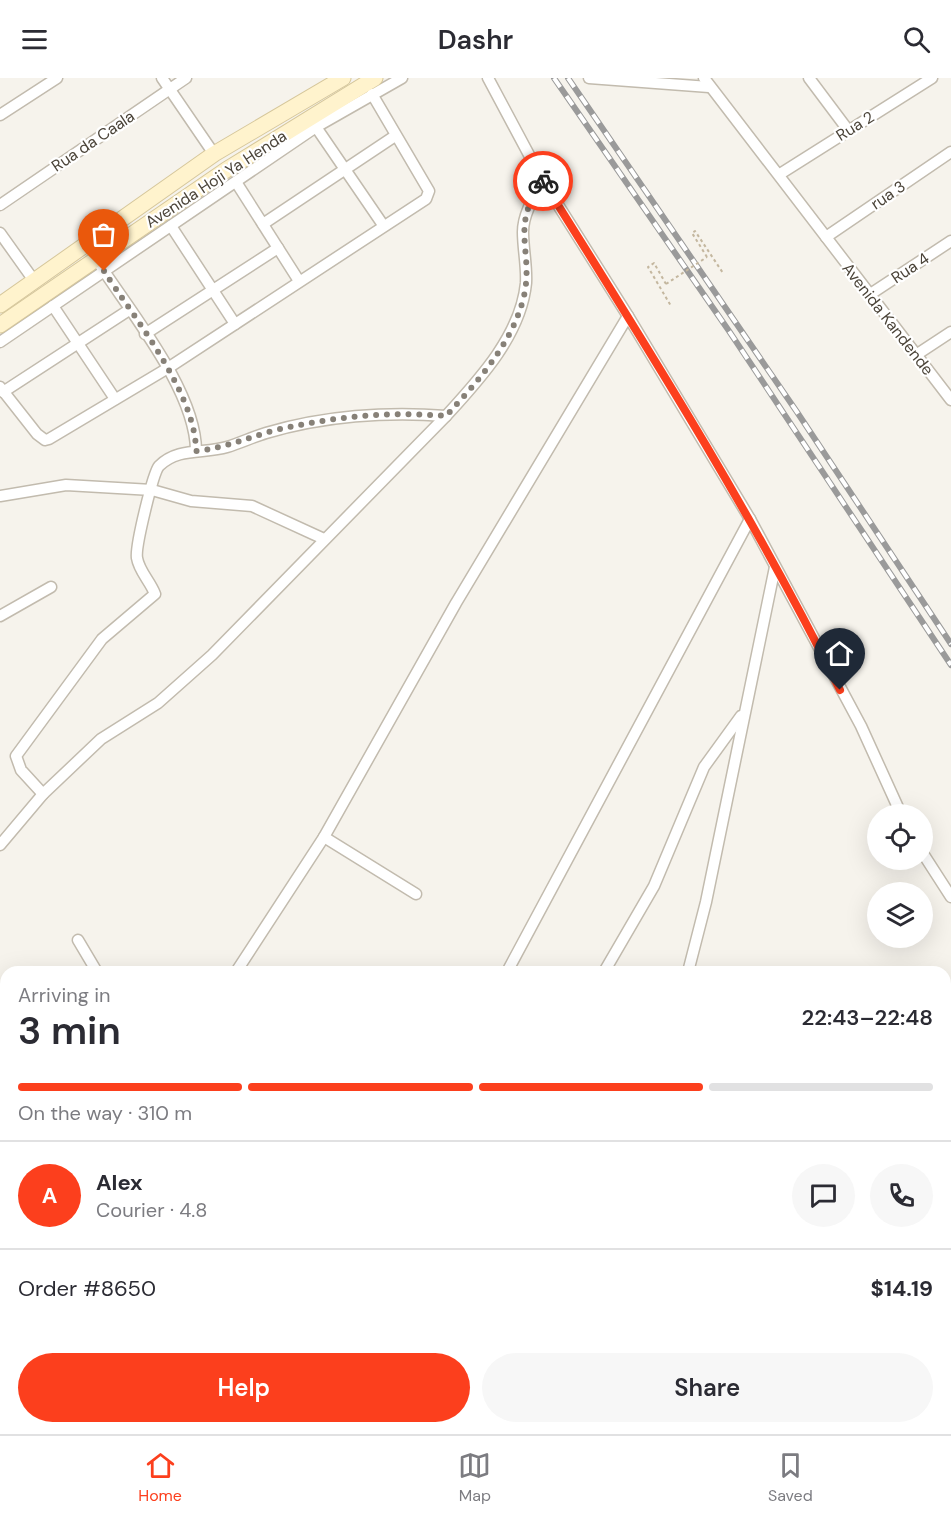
<!DOCTYPE html>
<html lang="en">
<head>
<meta charset="utf-8">
<style>
	:root { --surface:#fff; --page:#f7f7f7; --text:#2b2b33; --muted:#7c7c81; --line:#e1e1e2; --accent:#fc3f1d }
	body { margin:0; font-family:"DM Sans",sans-serif; background:var(--page); color:var(--text); height:100vh; display:flex; flex-direction:column; font-size:22px; white-space:nowrap }
	* { box-sizing:border-box; margin:0 }
	p { font-size:20px; color:var(--muted) }
	.icon { flex:none; width:33px; height:33px; fill:none; stroke:currentColor; stroke-width:2; stroke-linecap:round; stroke-linejoin:round }
	.map { position:relative; flex:1; overflow:hidden }
	.sheet { position:absolute; left:0px; top:888px; width:951px; height:468px; display:flex; flex-direction:column; background:var(--surface); border-radius:18px 18px 0 0; box-shadow:0 6px 24px #0002 }
	.sheet>* { flex:none }
	.tools { position:absolute; left:867px; top:726px; display:grid; gap:12px }
	.tools a { display:grid; place-items:center; width:66px; height:66px; border-radius:50%; background:var(--surface); box-shadow:0 6px 24px #0002; font-size:30px }
	.pin { position:absolute; display:grid; place-items:center; width:51px; height:51px; color:#fff; margin:-62px -26px; border-radius:50% 50% 50% 0; rotate:-45deg; box-shadow:0 0 6px #0007 }
	.pin .icon { rotate:45deg }
	.courier { position:absolute; display:grid; place-items:center; width:60px; height:60px; margin:-30px; border:4px solid #fc3f1d; border-radius:50%; background:#fff; color:#222; box-shadow:0 2px 8px #0007 }
	.head em { font-style:normal; font-weight:600 }
	.head div { display:flex; flex-direction:column-reverse }
	.head { display:flex; align-items:center; justify-content:space-between; height:102px; padding:0 18px }
	h1 { font-size:39px; font-weight:600; line-height:45px }
	.bar { display:grid; grid-template-columns:repeat(4,1fr); gap:9px 6px; align-content:center; height:72px; padding:0 18px }
	.bar i { height:8px; border-radius:4px; background:var(--line) }
	.bar .active { background:var(--accent) }
	.bar p { grid-column:span 4 }
	.line { display:flex; align-items:center; gap:15px; padding:0 18px; border-top:2px solid var(--line) }
	.line div { flex:1 }
	.round { display:grid; place-items:center; flex:none; width:63px; height:63px; border-radius:32px; background:var(--page) }
	.primary-button { display:flex; gap:12px; margin-top:auto; padding:12px 18px }
	.primary-button a { flex:1; height:69px; border-radius:36px; background:var(--accent); color:#fff; font-size:24px; font-weight:600; line-height:69px; text-align:center }
	.primary-button a+a { background:var(--page); color:var(--text) }
	header { display:flex; justify-content:space-between; align-items:center; height:78px; padding:0 18px; background:var(--surface); font-size:27px; font-weight:600 }
	.menu { display:flex; justify-content:space-around; align-items:center; height:84px; border-top:2px solid var(--line); background:var(--surface); font-size:16px; color:var(--muted) }
	.menu a { display:grid; justify-items:center; gap:3px }
	.menu .active { color:var(--accent) }
	.map>svg:first-child { display:block }
</style>
</head>
<body>
<header><svg class="icon" aria-label="menu" viewBox="0 0 24 24"><path d="M4 6h16M4 12h16M4 18h16"/></svg>Dashr<svg class="icon" aria-label="search" viewBox="0 0 24 24"><circle cx="10" cy="10" r="6"/><path d="M15 15l6 6"/></svg></header>
<div class="map">
<svg width="951" height="1356" viewBox="0 0 951 1356">
	<rect width="100%" height="100%" fill="#f6f3ec"/>
	<g fill="none" stroke-linecap="round" stroke-linejoin="round">
		<g stroke="#c2bbae" stroke-width="13">
			<g id="street">
				<polyline points="162,0 214,76"/>
				<polyline points="488,0 543,103 628,238 750,441 861,648 901,736"/>
				<polyline points="589,0 709,9"/>
				<polyline points="704,0 951,322"/>
				<polyline points="809,0 848,52"/>
				<polyline points="0,37 57,0"/>
				<polyline points="316,49 383,147"/>
				<polyline points="780,96 932,0"/>
				<polyline points="236,104 299,203"/>
				<polyline points="0,127 186,0"/>
				<polyline points="263,146 395,58"/>
				<polyline points="171,148 235,246"/>
				<polyline points="0,155 35,204"/>
				<polyline points="826,159 951,74"/>
				<path d="M100,187C132,236 196,314 196,373"/>
				<polyline points="869,217 951,163"/>
				<polyline points="53,228 115,321"/>
				<polyline points="145,256 278,170"/>
				<polyline points="0,264 316,49 402,0"/>
				<polyline points="916,277 951,254"/>
				<polyline points="0,309 37,356 45,362 49,361 168,290 426,121 429,113 372,16"/>
				<polyline points="3,314 129,232"/>
				<polyline points="0,418 66,407 152,412 191,423 252,428 324,461"/>
				<polyline points="0,538 51,509"/>
				<path d="M43,716L21,692L16,678L102,561L155,516C150,503 139,493 137,480C135,469 153,395 159,388C178,369 204,376 227,369C240,365 253,359 266,355C323,338 387,333 446,338"/>
				<polyline points="324,759 416,816"/>
				<path d="M0,767L43,716L101,661L158,625L212,577L446,338C479,302 521,257 526,205C527,188 523,171 523,154C523,136 534,119 543,103"/>
				<polyline points="922,774 951,819"/>
				<polyline points="78,862 97,894"/>
				<polyline points="236,894 324,759 456,525 628,238"/>
				<polyline points="507,894 750,441"/>
				<polyline points="604,894 654,808 704,689 741,638"/>
				<polyline points="688,894 706,824 775,489"/>
				<polyline points="0,1063 6,1058"/>
				<polyline points="516,1350 521,1356"/>
				<polyline points="86,1356 87,1350"/>
				<polyline points="177,1356 178,1350"/>
				<polyline points="249,1356 253,1350"/>
				<polyline points="368,1356 377,1350"/>
				<polyline points="583,1356 584,1350"/>
			</g>
		</g>
		<g stroke="#d6c79b" stroke-width="17">
			<g id="secondary">
				<polyline points="0,227 214,76 343,0"/>
				<polyline points="0,247 226,92 375,0"/>
			</g>
		</g>
		<g stroke="#c4b79f" stroke-width="2" stroke-dasharray="3 3" stroke-linecap="butt">
			<polyline points="707,179 692,155 695,153 723,195"/>
			<polyline points="666,206 654,185 648,189 671,228"/>
		</g>
		<use href="#street" stroke="#fff" stroke-width="10"/>
		<use href="#secondary" stroke="#fff3cd" stroke-width="15"/>
		<g stroke="#9a9a9a" stroke-width="6">
			<g id="rail">
				<polyline points="554,0 729,253 951,587"/>
				<polyline points="568,0 797,334 951,566"/>
			</g>
		</g>
		<use href="#rail" stroke="#fff" stroke-width="4" stroke-dasharray="11" stroke-linecap="butt"/>
		<polyline stroke="#c4b79f" stroke-width="2" stroke-dasharray="3 3" stroke-linecap="butt" points="666,206 707,179"/>
	</g>
	<g fill="none" stroke-linecap="round" stroke-linejoin="round">
		<path stroke="#878178" stroke-width="6" stroke-dasharray="0 10.8" d="M104,193C135,241 196,316 196,373C225,370 249,359 276,352C332,339 389,333 446,338C477,304 513,265 524,218C534,173 509,148 543,103"/>
		<path stroke="#fc3f1d" stroke-width="8" d="M543,103C647,269 753,436 840,612"/>
	</g>
	<g text-anchor="middle" dominant-baseline="central" stroke-width="4.5" stroke-linejoin="round" paint-order="stroke">
		<g font-size="16" fill="#4b4439" stroke="#fff">
			<text transform="translate(855 48) rotate(-32)">Rua 2</text>
			<text transform="translate(93 63) rotate(-34)">Rua da Caala</text>
			<text transform="translate(216 101) rotate(-33)">Avenida Hoji Ya Henda</text>
			<text transform="translate(888 117) rotate(-34)">rua 3</text>
			<text transform="translate(910 190) rotate(-34)">Rua 4</text>
			<text transform="translate(888 241) rotate(52)">Avenida Kandende</text>
		</g>
	</g>
</svg>
<div class="tools">
<a><svg class="icon" aria-label="locate" viewBox="0 0 24 24"><circle cx="12" cy="12" r="6"/><path d="M12 2v4M12 18v4M2 12h4M18 12h4"/></svg></a>
<a><svg class="icon" aria-label="layers" viewBox="0 0 24 24"><path d="M12 4l9 5-9 5-9-5zM3 14l9 5 9-5"/></svg></a>
</div>
<div class="pin" style="left:104px;top:193px;background:#ea580c"><svg class="icon" aria-label="bag" viewBox="0 0 24 24"><path d="M5 8h14l-1 12H6zM9 8a3 3 0 0 1 6 0"/></svg></div>
<div class="pin" style="left:840px;top:612px;background:#1f2937"><svg class="icon" aria-label="home" viewBox="0 0 24 24"><path d="M3 11l9-7 9 7M6 9v11h12V9"/></svg></div>
<div class="courier" style="left:543px;top:103px"><svg class="icon" aria-label="bike" viewBox="0 0 24 24"><circle cx="6" cy="16" r="4"/><circle cx="18" cy="16" r="4"/><path d="M6 16l4-8h5l3 8M10 8l3 8H6M13 5h3"/></svg></div>
<section class="sheet">
<div class="head"><div><h1>3 min</h1><p>Arriving in</p></div><em>22:43–22:48</em></div>
<div class="bar"><i class="active"></i><i class="active"></i><i class="active"></i><i></i><p>On the way · 310 m</p></div>
<div class="line" style="height:108px"><b class="round" style="background:var(--accent);color:#fff">A</b><div><b>Alex</b><p>Courier · 4.8</p></div><a class="round"><svg class="icon" aria-label="chat" viewBox="0 0 24 24"><path d="M4 5h16v11H9l-5 4z"/></svg></a><a class="round"><svg class="icon" aria-label="phone" viewBox="0 0 24 24"><path d="M5 4h4l2 5-3 2q2 4 5 5l2-3 5 2v4C11 20 4 13 5 4z"/></svg></a></div>
<div class="line" style="height:78px"><div>Order #8650</div><b>$14.19</b></div>
<div class="primary-button"><a>Help</a><a>Share</a></div>
</section>
</div>
<nav class="menu">
<a class="active"><svg class="icon" aria-label="home" viewBox="0 0 24 24"><path d="M3 11l9-7 9 7M6 9v11h12V9"/></svg>Home</a>
<a><svg class="icon" aria-label="map" viewBox="0 0 24 24"><path d="M3 6l6-2 6 2 6-2v14l-6 2-6-2-6 2zM9 4v14M15 6v14"/></svg>Map</a>
<a><svg class="icon" aria-label="saved" viewBox="0 0 24 24"><path d="M7 4h10v16l-5-4-5 4z"/></svg>Saved</a>
</nav>
</body>
</html>
